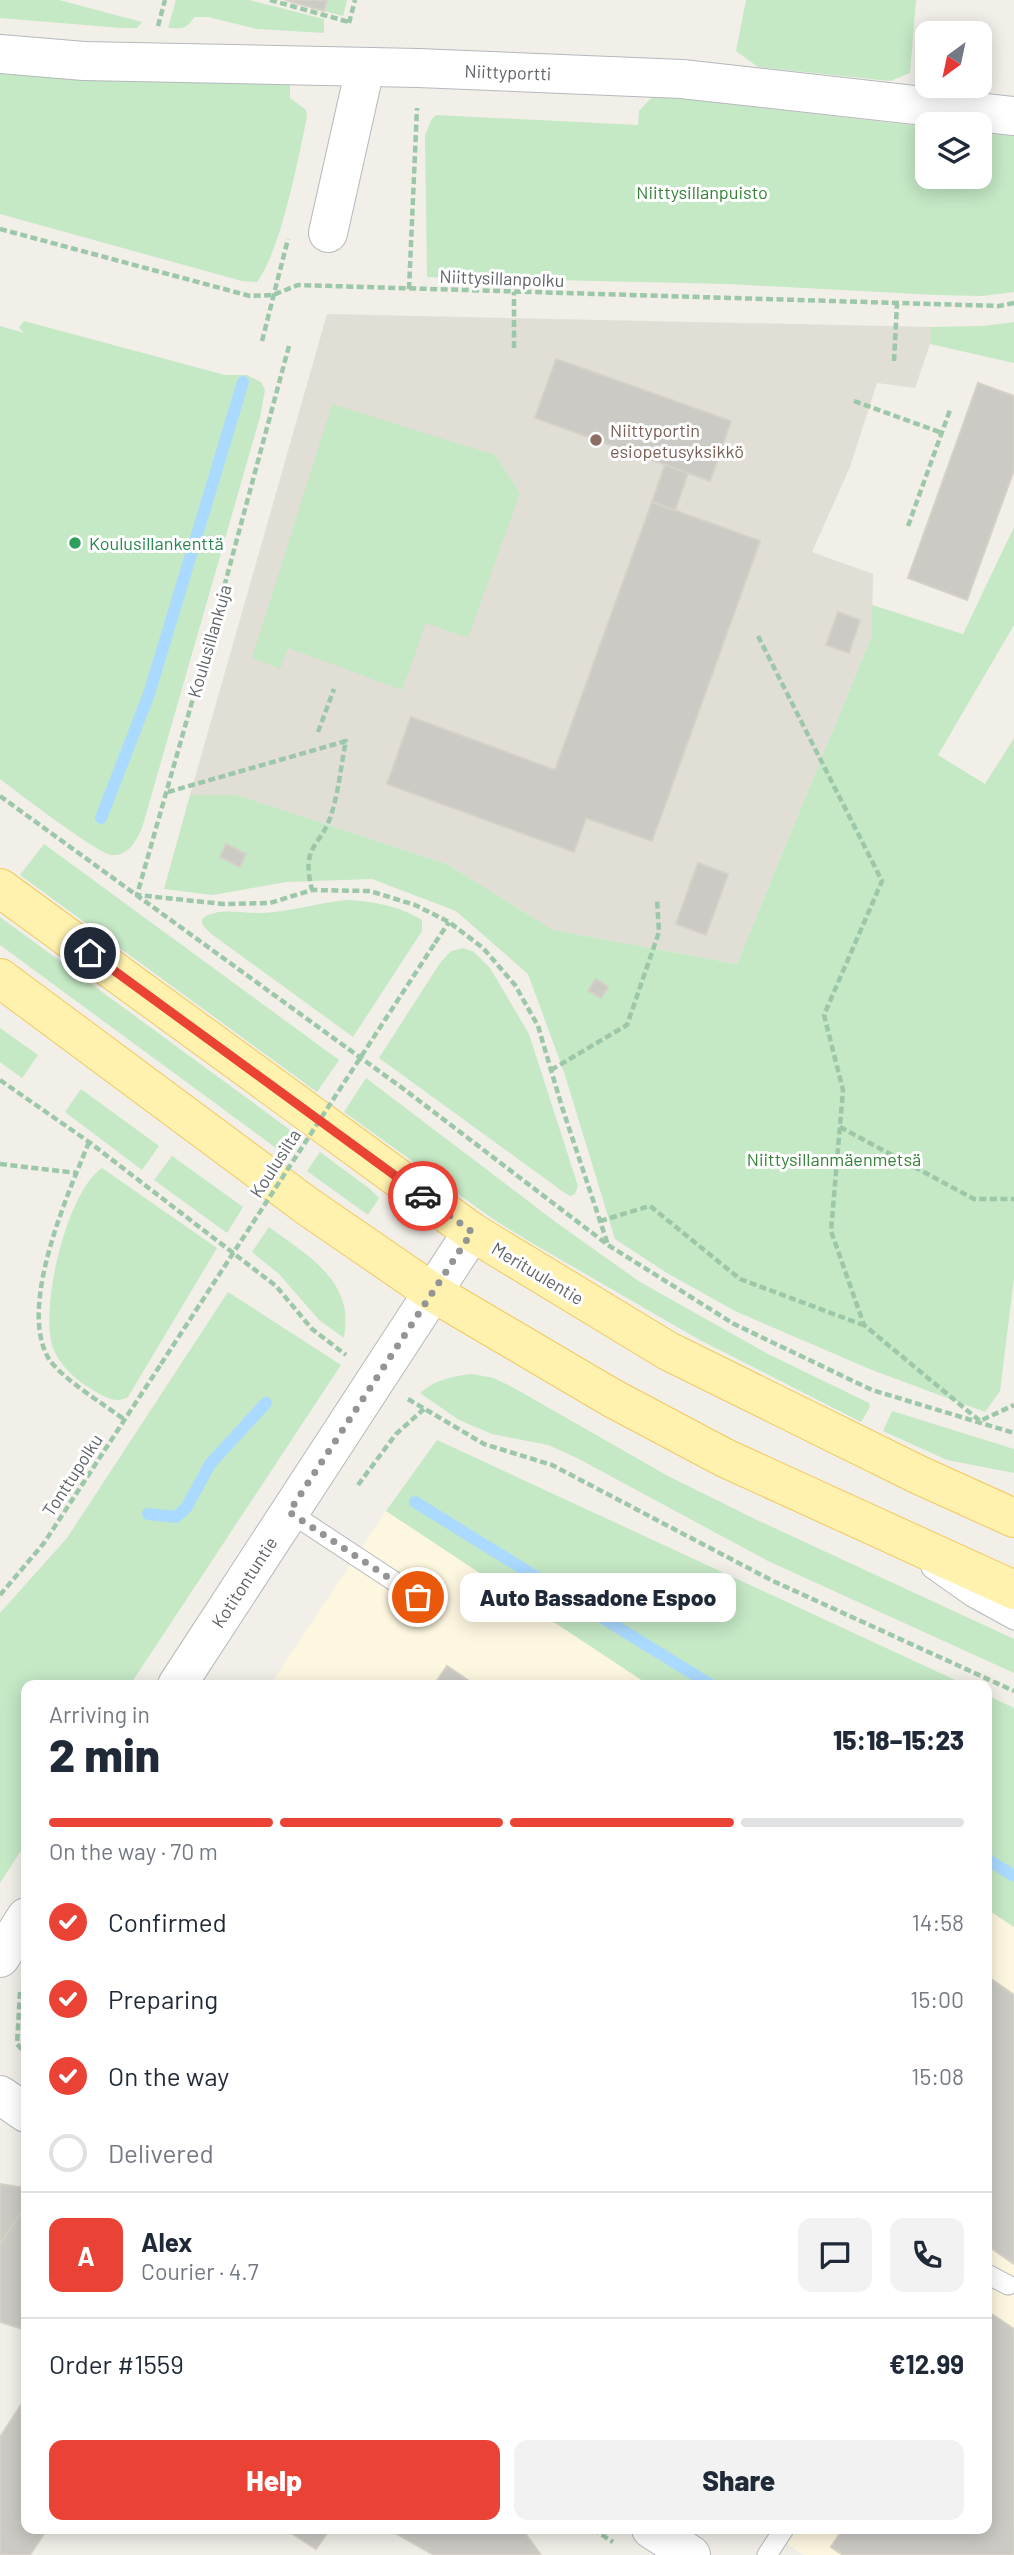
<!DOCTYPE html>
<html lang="en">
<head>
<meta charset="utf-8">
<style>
	:root { --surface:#fff; --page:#f2f2f3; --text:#1f2937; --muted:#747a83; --line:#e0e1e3; --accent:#ea4335 }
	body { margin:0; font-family:Barlow,sans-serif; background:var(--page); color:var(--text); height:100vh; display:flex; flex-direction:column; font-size:26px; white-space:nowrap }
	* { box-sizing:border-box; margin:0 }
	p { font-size:23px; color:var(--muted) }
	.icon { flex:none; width:38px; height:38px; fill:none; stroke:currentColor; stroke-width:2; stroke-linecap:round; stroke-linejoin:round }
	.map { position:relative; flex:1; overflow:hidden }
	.drawer { position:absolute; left:21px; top:1680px; width:971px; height:854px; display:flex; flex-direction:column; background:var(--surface); border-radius:14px; box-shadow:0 4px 18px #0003 }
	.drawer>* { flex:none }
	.needle { width:46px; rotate:213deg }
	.buttons { position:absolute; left:915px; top:21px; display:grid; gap:14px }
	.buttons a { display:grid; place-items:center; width:77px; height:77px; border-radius:14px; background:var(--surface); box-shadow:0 4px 18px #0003; font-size:35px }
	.pin { position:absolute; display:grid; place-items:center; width:60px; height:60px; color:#fff; margin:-30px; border:4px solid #fff; border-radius:50%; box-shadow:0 2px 7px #0007 }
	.courier { position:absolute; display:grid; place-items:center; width:70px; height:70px; margin:-35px; border:5px solid #ea4335; border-radius:50%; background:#fff; color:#222; box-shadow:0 2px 9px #0007 }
	.bubble { position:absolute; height:49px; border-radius:14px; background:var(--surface); box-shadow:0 4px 18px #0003; font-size:23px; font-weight:800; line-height:49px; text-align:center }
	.head em { font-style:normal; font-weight:800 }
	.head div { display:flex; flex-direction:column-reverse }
	.head { display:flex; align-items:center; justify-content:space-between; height:119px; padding:0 28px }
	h1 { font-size:46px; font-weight:800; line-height:52px }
	.bar { display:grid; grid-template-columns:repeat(4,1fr); gap:10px 7px; align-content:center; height:84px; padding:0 28px }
	.bar i { height:9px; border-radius:5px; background:var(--line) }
	.bar .selected { background:var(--accent) }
	.bar p { grid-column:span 4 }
	.line { display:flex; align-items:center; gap:18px; padding:0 28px; border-top:2px solid var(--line) }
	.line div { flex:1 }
	.round { display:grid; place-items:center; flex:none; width:74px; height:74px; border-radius:14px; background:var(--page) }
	ol { padding:0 28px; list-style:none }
	li { display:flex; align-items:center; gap:21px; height:77px }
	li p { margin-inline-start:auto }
	li .icon { padding:7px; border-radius:50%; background:var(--accent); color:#fff; stroke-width:4 }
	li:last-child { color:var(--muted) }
	li i { width:38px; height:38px; border:4px solid var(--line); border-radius:50% }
	.cta { display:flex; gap:14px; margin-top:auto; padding:14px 28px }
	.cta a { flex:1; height:80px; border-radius:14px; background:var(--accent); color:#fff; font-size:28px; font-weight:800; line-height:80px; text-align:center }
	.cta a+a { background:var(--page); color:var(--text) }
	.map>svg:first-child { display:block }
</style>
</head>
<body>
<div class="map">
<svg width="1014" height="2555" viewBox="0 0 1014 2555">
	<rect width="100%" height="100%" fill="#f1efe8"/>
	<g fill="#fef7e0">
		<polygon points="386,1511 649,1685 270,1685"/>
		<polygon points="987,1909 1014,1927 1014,2555 804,2555 764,2529 987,2529"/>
	</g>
	<polygon fill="#e1ded6" points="327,314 931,327 930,344 915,388 877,383 850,467 812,552 873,574 872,635 737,964 553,930 447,864 237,795 190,795"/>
	<g fill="#c5e8c5">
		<polygon points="0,0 59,0 142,22 137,28 122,28 0,18"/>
		<path d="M176,0H249L324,19V33L257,29L208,17H194C187,29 182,29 168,28Z"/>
		<polygon points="327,0 347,0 343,16 324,11"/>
		<polygon points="746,0 916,0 910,73 890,81 758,67 736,51"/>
		<path d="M0,71L290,83V98L306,110L307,117C298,160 281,250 257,282L242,281L0,214Z"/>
		<polygon points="654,95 927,127 928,177 980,177 980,133 1014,136 1014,292 982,296 936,295 728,284 427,277 425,136 431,120 436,115 638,125 639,111"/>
		<path d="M24,321L225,375H247L261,382L265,390L260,417L142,828C136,841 129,856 112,855C99,855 16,791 0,779V326L24,333L19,327Z"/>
		<polygon points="1014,322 1014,363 930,344 931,327 983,326"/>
		<polygon points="332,404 495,455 520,493 468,638 426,623 402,690 288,648 280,669 252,658"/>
		<polygon points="1014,527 1014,625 938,755 985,784 1014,738 1014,1278 1000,1391 985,1412 872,1370 735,1311 667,1273 615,1239 564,1072 528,974 456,911 372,879 286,882 213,895 164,889 190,795 237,795 447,864 553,930 737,964 872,635 872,605 963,634"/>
		<polygon points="44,844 339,1060 317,1092 20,875"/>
		<path d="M349,900C376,902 399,906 422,920V931L353,1037L210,933L202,924V919C218,906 243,914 262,913C291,912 320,902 349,900Z"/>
		<polygon points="0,917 293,1132 280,1151 0,945"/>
		<polygon points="463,948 474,952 490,968 529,1034 578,1186 575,1194 570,1196 562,1191 379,1058 440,963 451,951"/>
		<polygon points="0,1028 38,1055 22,1078 0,1062"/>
		<polygon points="366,1078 557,1223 640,1282 768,1354 869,1403 870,1407 861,1422 698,1339 532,1243 493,1219 344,1112"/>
		<polygon points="81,1089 159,1146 142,1170 65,1112"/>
		<polygon points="320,1152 370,1189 379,1198 368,1215 307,1171"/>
		<polygon points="172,1156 243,1207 227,1233 154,1180"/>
		<path d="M102,1168L217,1248L128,1397C115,1404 105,1397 93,1390C77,1381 60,1366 53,1348C39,1309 67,1191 102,1168Z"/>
		<path d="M269,1227C298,1249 339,1271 345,1311C346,1319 345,1329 344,1338L319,1320L279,1274L252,1252Z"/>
		<polygon points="228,1292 341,1365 130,1685 26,1685 26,1843 0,1883 0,1613 67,1538"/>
		<path d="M472,1374L494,1378L514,1388L668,1476L757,1520L1014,1639V1673L768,1561L577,1458L548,1445L492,1434L459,1420L420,1393C435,1380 452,1376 472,1374Z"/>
		<polygon points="892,1411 1014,1449 1014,1473 947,1460 883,1431"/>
		<polygon points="437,1440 966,1685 649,1685 386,1511"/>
		<polygon points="987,1695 1014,1708 1014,1927 987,1909"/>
	</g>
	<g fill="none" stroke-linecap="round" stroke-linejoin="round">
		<g stroke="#aadaff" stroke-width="12">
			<polyline points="101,818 149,694 243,382"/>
			<polyline points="415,1502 711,1685"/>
			<polyline points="148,1514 176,1517 186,1508 210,1464 266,1403"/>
			<polyline points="987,1859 1014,1876"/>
		</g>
	</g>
	<g fill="#cccac5" stroke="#d6d1c6" stroke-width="2">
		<polygon points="285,0 327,0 324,11"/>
		<polygon points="556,359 731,421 710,481 535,418"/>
		<polygon points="978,383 1014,396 1014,470 967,600 908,578"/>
		<polygon points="665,465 688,473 675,510 652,502"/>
		<polygon points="652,502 760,541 652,841 586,818 574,852 387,784 411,717 555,770"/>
		<polygon points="838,612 860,620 849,653 826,645"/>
		<polygon points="226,844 246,854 240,867 220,857"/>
		<polygon points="698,863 728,874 706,935 676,924"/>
		<polygon points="596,979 608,987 601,998 588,991"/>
		<polygon points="447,1666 475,1685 434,1685"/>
		<polygon points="987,1976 1014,1995 1014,2264 987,2245"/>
		<polygon points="0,2184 26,2188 26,2205 0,2244"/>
		<polygon points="26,2205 26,2330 0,2322 0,2244"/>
		<polygon points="987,2311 1014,2329 1014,2555 843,2555 831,2547 843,2529 987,2529"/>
		<polygon points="26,2397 26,2529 47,2529 30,2555 0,2555 0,2437"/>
		<polygon points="285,2529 330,2529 316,2549"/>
		<polygon points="388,2529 522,2529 541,2555 434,2555"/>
	</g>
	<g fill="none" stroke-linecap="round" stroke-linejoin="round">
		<g stroke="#b5b8bc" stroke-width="21">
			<g id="service">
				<polyline points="289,1512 418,1597"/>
				<polyline points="931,1568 972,1597 1014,1620"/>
				<polyline points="987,2274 1008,2285"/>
				<polyline points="767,2555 784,2529"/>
			</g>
		</g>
		<g stroke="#b5b8bc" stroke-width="40">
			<g id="minor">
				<polyline points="328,233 365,68"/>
				<polyline points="0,2095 26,2113"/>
				<polyline points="651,2529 691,2555"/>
			</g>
		</g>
		<g stroke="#b5b8bc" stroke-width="40">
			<g id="tertiary">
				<polyline points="0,54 84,61 418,68 682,79 1014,116"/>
				<polyline points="177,1685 472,1232"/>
				<polyline points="0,1958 26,1917"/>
			</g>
		</g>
		<g stroke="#f2c960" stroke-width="40">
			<g id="primary">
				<polyline points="0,888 472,1232 668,1351 919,1475 1014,1518"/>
				<polyline points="0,978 307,1206 432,1292 612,1398 725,1458 1014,1590"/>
			</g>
		</g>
		<g stroke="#9cc7a9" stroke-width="4.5" stroke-dasharray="7 3.5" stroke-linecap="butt">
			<polyline points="270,0 349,22"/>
			<polyline points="349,23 355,0"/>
			<polyline points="158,26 165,0"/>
			<polyline points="0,229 250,296 273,295 298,285 999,306 1014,303"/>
			<polyline points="409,289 417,108"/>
			<polyline points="262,341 288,239"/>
			<polyline points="289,346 213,628 137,895 223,904 270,903 312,890 370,891 415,905 449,922 483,948 515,985 538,1026 562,1107 608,1245"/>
			<polyline points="514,348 514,292"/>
			<polyline points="894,361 897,304"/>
			<polyline points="854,401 942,433"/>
			<polyline points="908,526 950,410"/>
			<polyline points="758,636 882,881 824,1015 843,1090 831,1231 864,1325 980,1421 1014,1405"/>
			<polyline points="318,732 334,689"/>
			<path d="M168,792L346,741C341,764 339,790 332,812C322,848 300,843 312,890"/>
			<polyline points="0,796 405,1090 608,1245 734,1324 872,1390 1014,1433"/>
			<polyline points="435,943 449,922"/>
			<polyline points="551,1070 627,1025 659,932 657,899"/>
			<polyline points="0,1080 89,1142 276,1286 312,1329 346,1355"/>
			<polyline points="840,1127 974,1199 1014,1199"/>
			<path d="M89,1142C68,1194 17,1307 49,1359C62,1379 105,1405 125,1420"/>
			<polyline points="0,1164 77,1173"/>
			<polyline points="600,1221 650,1206 740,1279 863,1325"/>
			<polyline points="408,1399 484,1444 552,1465 773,1581 1014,1691"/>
			<polyline points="358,1485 396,1434 424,1409"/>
			<polyline points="0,1595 44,1543 161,1364"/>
			<polyline points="20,1992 17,2044 26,2054"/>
			<polyline points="593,2529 613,2542"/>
		</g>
		<use href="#service" stroke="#fff" stroke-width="19"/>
		<use href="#minor" stroke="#fff" stroke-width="38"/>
		<use href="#tertiary" stroke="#fff" stroke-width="38"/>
		<use href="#primary" stroke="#fff2af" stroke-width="38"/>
		<polyline stroke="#9cc7a9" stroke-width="4.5" stroke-dasharray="7 3.5" stroke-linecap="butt" points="161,1364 435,943"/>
	</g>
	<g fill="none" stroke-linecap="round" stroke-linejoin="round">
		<polyline stroke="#929495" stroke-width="7" stroke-dasharray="0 12.6" points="418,1597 289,1512 472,1232 423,1196"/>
		<polyline stroke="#ea4335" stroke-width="9" points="90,953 423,1196"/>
	</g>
	<circle fill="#8d6e63" stroke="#fff" stroke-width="2.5" cx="596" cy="440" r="7"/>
	<circle fill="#2e9e5b" stroke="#fff" stroke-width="2.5" cx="75" cy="543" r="7"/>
	<g text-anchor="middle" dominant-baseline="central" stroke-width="6" stroke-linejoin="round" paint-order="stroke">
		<g font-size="18" fill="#5f6368" stroke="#fff">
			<text transform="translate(508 72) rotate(2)">Niittyportti</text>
			<text transform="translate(502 278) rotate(2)">Niittysillanpolku</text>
			<text transform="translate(209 641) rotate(-74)">Koulusillankuja</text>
			<text transform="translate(275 1163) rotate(-57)">Koulusilta</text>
			<text transform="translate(538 1273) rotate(31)">Merituulentie</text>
			<text transform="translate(72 1475) rotate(-57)">Tonttupolku</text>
			<text transform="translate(244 1582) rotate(-57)">Kotitontuntie</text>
		</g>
		<g font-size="18" fill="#348238" stroke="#fff">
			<text x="702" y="192">Niittysillanpuisto</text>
			<text x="834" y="1159">Niittysillanmäenmetsä</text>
		</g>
		<g font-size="18" fill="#785e54" stroke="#fff" text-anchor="start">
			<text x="610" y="430">Niittyportin<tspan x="610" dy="21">esiopetusyksikkö</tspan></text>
		</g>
		<g font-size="18" fill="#27864d" stroke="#fff" text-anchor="start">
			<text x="89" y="543">Koulusillankenttä</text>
		</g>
	</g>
</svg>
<div class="buttons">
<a><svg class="needle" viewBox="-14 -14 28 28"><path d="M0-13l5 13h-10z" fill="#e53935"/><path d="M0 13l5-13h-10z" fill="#747a83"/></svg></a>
<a><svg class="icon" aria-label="layers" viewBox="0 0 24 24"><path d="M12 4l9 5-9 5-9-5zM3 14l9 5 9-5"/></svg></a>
</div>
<div class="pin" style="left:418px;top:1597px;background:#ea580c"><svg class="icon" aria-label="bag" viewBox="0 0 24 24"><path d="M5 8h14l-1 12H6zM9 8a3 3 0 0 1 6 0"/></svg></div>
<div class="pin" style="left:90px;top:953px;background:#1f2937"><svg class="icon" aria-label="home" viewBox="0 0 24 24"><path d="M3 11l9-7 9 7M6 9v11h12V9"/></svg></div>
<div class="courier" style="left:423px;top:1196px"><svg class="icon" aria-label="car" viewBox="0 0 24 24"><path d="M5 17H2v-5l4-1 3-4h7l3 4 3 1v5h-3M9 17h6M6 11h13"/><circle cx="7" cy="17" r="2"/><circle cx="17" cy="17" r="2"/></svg></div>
<div class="bubble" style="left:460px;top:1573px;width:276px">Auto Bassadone Espoo</div>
<section class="drawer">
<div class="head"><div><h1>2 min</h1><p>Arriving in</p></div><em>15:18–15:23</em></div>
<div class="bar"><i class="selected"></i><i class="selected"></i><i class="selected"></i><i></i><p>On the way · 70 m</p></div>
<ol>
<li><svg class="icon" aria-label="check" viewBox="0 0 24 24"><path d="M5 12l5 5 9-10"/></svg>Confirmed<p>14:58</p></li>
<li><svg class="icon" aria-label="check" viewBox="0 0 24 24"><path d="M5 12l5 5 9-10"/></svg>Preparing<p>15:00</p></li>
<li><svg class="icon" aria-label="check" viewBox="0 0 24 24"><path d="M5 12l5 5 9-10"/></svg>On the way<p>15:08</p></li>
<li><i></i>Delivered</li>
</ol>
<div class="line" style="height:126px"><b class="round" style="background:var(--accent);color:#fff">A</b><div><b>Alex</b><p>Courier · 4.7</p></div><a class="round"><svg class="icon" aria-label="chat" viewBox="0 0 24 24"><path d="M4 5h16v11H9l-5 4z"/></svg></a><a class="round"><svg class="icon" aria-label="phone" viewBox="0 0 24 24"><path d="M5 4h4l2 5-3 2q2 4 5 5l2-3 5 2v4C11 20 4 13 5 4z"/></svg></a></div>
<div class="line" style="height:91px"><div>Order #1559</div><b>€12.99</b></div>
<div class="cta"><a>Help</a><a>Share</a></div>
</section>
</div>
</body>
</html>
